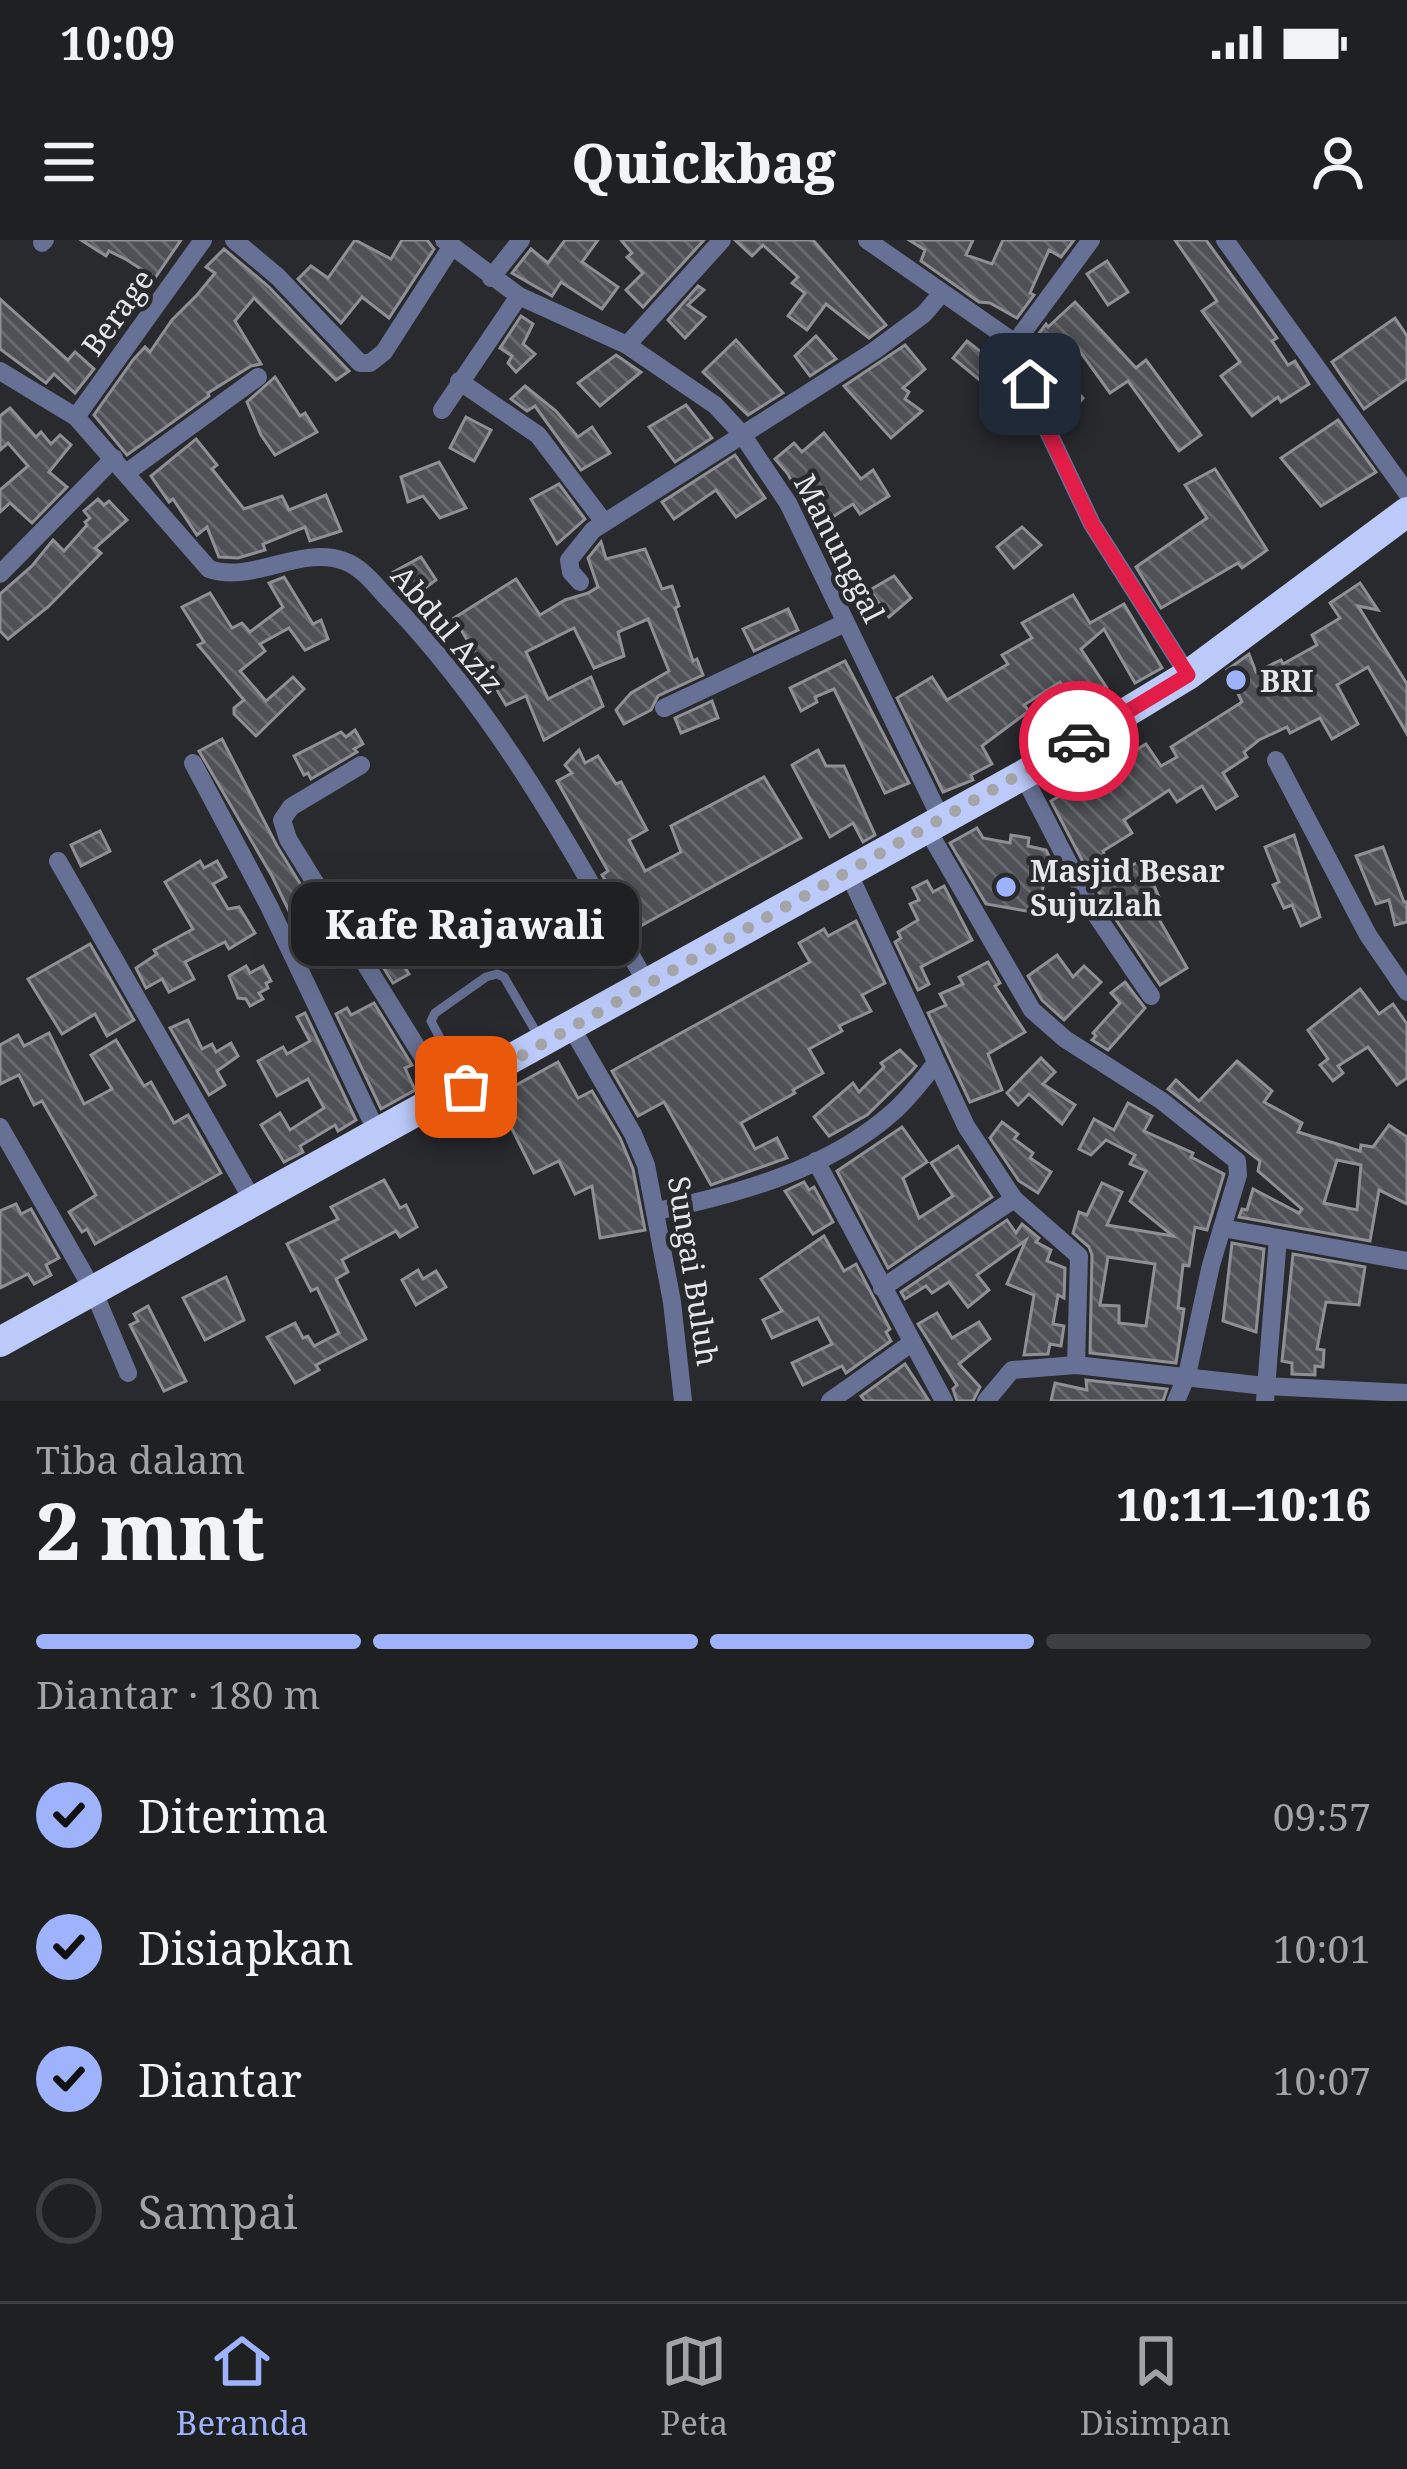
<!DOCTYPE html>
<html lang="id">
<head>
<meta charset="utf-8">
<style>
	:root { --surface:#1e2022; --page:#2b2d2f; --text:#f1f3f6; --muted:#a1a3a5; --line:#3c3e40; --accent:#9fb3fd }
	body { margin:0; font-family:"Noto Serif",serif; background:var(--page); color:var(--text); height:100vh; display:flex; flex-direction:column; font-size:45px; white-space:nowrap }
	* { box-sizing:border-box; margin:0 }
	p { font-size:39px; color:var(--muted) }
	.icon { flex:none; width:66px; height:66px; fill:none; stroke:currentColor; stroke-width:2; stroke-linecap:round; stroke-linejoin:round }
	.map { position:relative; height:1161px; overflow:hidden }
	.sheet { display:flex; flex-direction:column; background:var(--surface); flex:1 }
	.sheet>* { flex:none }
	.pin { position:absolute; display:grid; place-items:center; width:102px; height:102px; color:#fff; margin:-51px; border-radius:24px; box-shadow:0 6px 18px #0006 }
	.courier { position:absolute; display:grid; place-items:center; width:120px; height:120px; margin:-60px; border:9px solid #e11d48; border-radius:50%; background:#fff; color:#222; box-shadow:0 3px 15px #0007 }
	.bubble { position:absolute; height:84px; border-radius:24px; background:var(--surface); box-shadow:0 12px 48px #0002,0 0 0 3px var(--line); font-size:39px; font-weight:800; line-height:84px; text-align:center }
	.overview em { font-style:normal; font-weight:800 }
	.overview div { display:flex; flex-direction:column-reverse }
	.overview { display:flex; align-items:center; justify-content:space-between; height:204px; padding:0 36px }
	h1 { font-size:78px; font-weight:800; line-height:90px }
	.bar { display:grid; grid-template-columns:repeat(4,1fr); gap:18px 12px; align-content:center; height:144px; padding:0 36px }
	.bar i { height:15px; border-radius:9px; background:var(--line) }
	.bar .on { background:var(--accent) }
	.bar p { grid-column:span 4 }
	ol { padding:0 36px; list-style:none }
	li { display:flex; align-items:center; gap:36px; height:132px }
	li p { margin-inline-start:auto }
	li .icon { padding:12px; border-radius:50%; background:var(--accent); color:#111; stroke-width:4 }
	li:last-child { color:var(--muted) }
	li i { width:66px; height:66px; border:6px solid var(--line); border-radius:50% }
	.status { display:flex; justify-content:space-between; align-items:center; height:84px; padding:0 60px; background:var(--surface); direction:ltr }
	.status svg { height:33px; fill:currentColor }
	header { display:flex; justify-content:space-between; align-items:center; height:156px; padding:0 36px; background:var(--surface); font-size:54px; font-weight:800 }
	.tab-bar { display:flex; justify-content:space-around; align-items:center; height:168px; border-top:3px solid var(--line); background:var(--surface); font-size:33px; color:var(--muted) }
	.tab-bar a { display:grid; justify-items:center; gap:6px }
	.tab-bar .on { color:var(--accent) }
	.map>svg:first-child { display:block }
</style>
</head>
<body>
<div class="status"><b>10:09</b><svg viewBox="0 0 49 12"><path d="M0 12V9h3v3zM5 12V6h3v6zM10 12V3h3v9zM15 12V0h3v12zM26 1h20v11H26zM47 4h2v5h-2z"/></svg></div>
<header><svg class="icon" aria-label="menu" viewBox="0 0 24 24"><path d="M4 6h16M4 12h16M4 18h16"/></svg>Quickbag<svg class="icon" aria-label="person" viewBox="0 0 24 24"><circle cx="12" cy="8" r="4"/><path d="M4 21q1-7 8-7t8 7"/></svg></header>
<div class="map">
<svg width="1407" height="1161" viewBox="0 0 1407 1161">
	<defs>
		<pattern id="building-back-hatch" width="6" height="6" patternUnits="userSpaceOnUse" patternTransform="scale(3)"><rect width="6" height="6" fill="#4f5156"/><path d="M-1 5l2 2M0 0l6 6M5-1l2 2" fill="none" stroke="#686a6e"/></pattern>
	</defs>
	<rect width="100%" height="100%" fill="#282a2e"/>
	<g fill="url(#building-back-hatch)" stroke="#8e9095" stroke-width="3" fill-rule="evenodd">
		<polygon points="81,0 181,0 155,38 127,20 109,11 106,16"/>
		<polygon points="355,0 391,19 402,0 427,0 434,9 389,78 362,57 341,83 298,39 311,26 328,38"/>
		<polygon points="565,0 598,0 582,22 618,47 602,69 561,42 552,56 512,33 531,9 548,23"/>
		<polygon points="621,0 704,0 643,67 626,50 643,33 627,17 632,13"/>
		<polygon points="735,0 813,0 886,85 869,98 826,64 807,90 788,76 805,53 792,43 798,37 763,5 752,16"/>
		<polygon points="909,0 973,0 966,15 992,24 1003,0 1074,0 1061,17 1049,10 1030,53 1034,55 1017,78 990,63 979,62 921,21 925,10"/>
		<polygon points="1175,0 1206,0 1277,98 1272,101 1288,125 1295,121 1309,144 1281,162 1278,157 1252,176 1221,136 1240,122 1202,71 1217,61"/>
		<polygon points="224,9 269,47 349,131 336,140 254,58 235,81 261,124 251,126 208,153 209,156 127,215 94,175 133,120 145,107 150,112 172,80 197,55 215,33 206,27"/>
		<polygon points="1107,21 1128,52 1108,65 1087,34"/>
		<polygon points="698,46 704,50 688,65 705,77 685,98 668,80"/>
		<polygon points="0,59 68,120 75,112 94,129 75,153 54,134 46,143 0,109"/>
		<polygon points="1075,62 1136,128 1146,120 1201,195 1179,211 1128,141 1110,153 1079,110 1060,135 1083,158 1078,164 1070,159 1055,174 1049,157 1058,149 1042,137 1035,118 1044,105 1037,96 1046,84 1048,87"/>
		<polygon points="521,76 533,84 523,104 535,114 516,132 508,123 512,116 500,108"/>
		<polygon points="1395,78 1407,96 1407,139 1364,169 1332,122"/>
		<polygon points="816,96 836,119 810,136 795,116"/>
		<polygon points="736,100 783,153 748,175 703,132"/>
		<polygon points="967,101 995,123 981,141 953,118"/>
		<polygon points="905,105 925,129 903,148 909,152 905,159 922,171 891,198 844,146"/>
		<polygon points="616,115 641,132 600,166 578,143"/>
		<polygon points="275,137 300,176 305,173 317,192 275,215 261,195 247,162"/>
		<polygon points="525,146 556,171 578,197 592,187 610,213 581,230 535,166 527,171 511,159"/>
		<polygon points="686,165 712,198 675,222 649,187"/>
		<polygon points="10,168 36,197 41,192 51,204 60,195 71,205 49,232 67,247 32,283 10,263 0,272 0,250 28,226 8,203 0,210 0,176"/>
		<polygon points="466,177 491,190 474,221 450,208"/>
		<polygon points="1338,180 1376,232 1321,266 1281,218"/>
		<polygon points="824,193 861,239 873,230 889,256 860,274 853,264 815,288 788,234 775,219 794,203 802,212"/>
		<polygon points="196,199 217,225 212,229 244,269 282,256 289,270 326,255 341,291 310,301 305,287 263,304 265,310 238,318 219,317 207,287 197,295 173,259 169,262 151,236"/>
		<polygon points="735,215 765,258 736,277 716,250 674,279 662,262"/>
		<polygon points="439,222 466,268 440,278 423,256 408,262 401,237"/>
		<polygon points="1215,229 1267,310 1242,328 1238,323 1161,368 1136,327 1207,278 1185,245"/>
		<polygon points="559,244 585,279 557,304 531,259"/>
		<polygon points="98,259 104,265 109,261 127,280 95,308 101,313 48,367 8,399 0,391 0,354 32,326 53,300 64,311 87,285 85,282 90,278 84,271"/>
		<polygon points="1022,287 1041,305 1014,328 997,307"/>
		<polygon points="601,302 606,319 645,309 662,349 672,346 679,366 675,368 693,421 697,419 703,435 658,456 651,470 624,484 616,470 631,453 669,431 648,379 618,392 624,416 594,428 574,388 526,412 548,459 591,437 603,466 544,500 526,456 506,465 454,378 516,339 540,375 565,360 588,353 598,347 588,318"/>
		<polygon points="421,317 436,340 408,361 388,335"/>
		<polygon points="894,336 911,358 889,377 870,350"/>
		<polygon points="284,337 313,384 321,380 328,399 305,410 289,388 260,404 265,411 240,431 266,461 293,437 304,449 256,496 234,474 234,468 244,460 198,405 204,402 182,367 210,353 232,388 242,383 250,392 283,367 269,343"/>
		<polygon points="1360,343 1378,370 1358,366 1407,444 1407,494 1368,427 1337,445 1358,484 1332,499 1320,478 1290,493 1287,487 1259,500 1244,512 1247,517 1223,533 1237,556 1216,569 1202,546 1177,562 1169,550 1124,580 1132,593 1103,611 1113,634 1143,620 1159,657 1149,662 1187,728 1160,745 1104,662 1051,561 1146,504 1161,526 1177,517 1171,507 1242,462 1227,430 1249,414 1256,432 1281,420 1283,424 1317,405 1312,395 1340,378 1330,363"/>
		<polygon points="1073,355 1090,383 1124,364 1162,428 1135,443 1104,389 1081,409 1107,448 1080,473 1060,442 1024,465 1029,471 982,506 992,524 971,535 973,540 943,552 897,458 932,437 947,460 1008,424 1002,415 1032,398 1022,383"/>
		<polygon points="788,369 798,390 754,411 743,389"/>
		<polygon points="845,421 909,543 885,553 834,449 815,457 817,462 801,471 790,448"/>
		<polygon points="712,461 718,478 681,493 675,478"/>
		<polygon points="355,490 363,504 354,509 357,512 311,539 308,533 304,535 294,516 341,492 346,497"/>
		<polygon points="222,499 277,606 334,699 329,701 325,694 306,706 272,636 199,511"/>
		<polygon points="579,510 585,523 598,516 616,544 621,542 647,590 629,600 645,631 681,612 671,586 764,537 801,598 635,689 602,635 608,631 557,541 572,533 565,525"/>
		<polygon points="818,510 826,526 844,526 875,595 863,602 853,583 830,597 792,525"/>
		<polygon points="977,588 983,598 1010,603 1011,595 1029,598 1028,606 1046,610 1049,616 1038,673 986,664 950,603"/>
		<polygon points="100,591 110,611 81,626 71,605"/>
		<polygon points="1294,595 1320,677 1301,686 1292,665 1284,668 1273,645 1279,642 1265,607"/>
		<polygon points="1383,607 1404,662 1407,662 1407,682 1395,685 1389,660 1376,664 1356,616"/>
		<polygon points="200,621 204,628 217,621 226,637 213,644 228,669 239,667 255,693 229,709 225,702 185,722 194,739 169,752 162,739 146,748 136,728 157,714 154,710 193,689 165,642"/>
		<polygon points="927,641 933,652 944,646 972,700 921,727 929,744 918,750 895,702 901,698 898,692 918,680 910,664 919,660 913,648"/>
		<polygon points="856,681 885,743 862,755 871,771 839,786 842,791 809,809 823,833 793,850 795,853 741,883 755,909 777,898 787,918 711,945 664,862 638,876 612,831 810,722 799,703 824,689 828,696"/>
		<polygon points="383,693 409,734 393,743 368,703"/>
		<polygon points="90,704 134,780 107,796 95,774 62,794 28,739"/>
		<polygon points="1057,715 1073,737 1084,726 1101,742 1064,780 1042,760 1028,736"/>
		<polygon points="988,722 1000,743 995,746 1025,792 988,814 1002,850 970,862 928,773 946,765 940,754 963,744 959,737"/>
		<polygon points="246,726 250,733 263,726 271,741 266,743 268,748 259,753 263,759 250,766 246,759 238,758 229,736"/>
		<polygon points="1125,742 1145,768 1108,810 1092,800 1096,796 1093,793 1120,763 1111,753"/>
		<polygon points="1360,749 1379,774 1393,764 1407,784 1407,838 1397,845 1368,807 1338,826 1343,833 1333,841 1320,825 1328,819 1308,790"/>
		<polygon points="374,763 412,825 405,828 415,850 381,869 336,774 347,768 351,775"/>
		<polygon points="305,773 356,880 338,891 335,885 300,906 303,912 284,922 261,885 280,873 290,890 324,868 308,839 277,856 258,821 283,807 287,814 310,801 297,777"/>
		<polygon points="188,780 202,809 212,804 216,812 231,803 238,816 217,831 225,845 209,855 170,788"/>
		<polygon points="49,793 84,864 112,849 91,815 116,800 144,846 151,842 174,883 188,875 221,933 95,1004 87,989 82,992 69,972 96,955 42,861 34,865 19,835 0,844 0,805 18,795 24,806"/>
		<polygon points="900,810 916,826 910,833 867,875 829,896 814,877 853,843 859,852 884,827 881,823"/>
		<polygon points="1041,818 1055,832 1043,844 1075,865 1062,884 1029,854 1018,865 1007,853"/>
		<path d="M1237,821L1272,851L1264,862L1302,883L1298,892L1360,911L1361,905L1373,907L1389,885L1407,897V964L1379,950L1370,1001L1239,977L1242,969L1247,970L1253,949L1299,973L1302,969L1258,931L1260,921L1168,849L1176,840L1199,861ZM1337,920L1361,925L1357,970L1324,963Z"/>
		<polygon points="558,822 578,858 592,851 620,898 633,929 645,990 600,998 592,946 575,954 559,921 534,933 509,883 491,892 476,867"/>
		<path d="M1128,863L1152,876L1144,891L1193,913L1191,917L1224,934L1207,990L1195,987L1189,1026L1183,1025L1178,1068L1184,1069L1176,1123L1090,1113L1092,1015L1089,1007L1073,993L1079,972L1087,975L1102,943L1122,952L1107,985L1173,996L1130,961L1146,931L1130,924L1135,915L1106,900L1091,915L1079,909L1094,879L1114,890ZM1108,1017L1155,1024L1146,1086L1119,1083V1066L1100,1065Z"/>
		<polygon points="1002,882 1018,894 1014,899 1033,913 1030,918 1051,932 1038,953 1019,941 990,898"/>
		<polygon points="902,887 927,922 903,938 919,978 953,956 931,923 958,906 992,957 888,1028 837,931"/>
		<polygon points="384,940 400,968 406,965 417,987 400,997 396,991 342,1020 348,1032 336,1039 366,1099 316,1125 319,1130 295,1143 267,1097 295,1083 303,1098 308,1096 314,1106 339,1093 317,1048 311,1051 287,1004 338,979 331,967"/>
		<polygon points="804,942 809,950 814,947 833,982 813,994 785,951"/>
		<polygon points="16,964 21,974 31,969 59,1018 46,1025 51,1035 34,1044 28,1034 0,1048 0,971"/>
		<polygon points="1007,980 1016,993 1022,984 1039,998 1036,1002 1051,1010 1047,1021 1065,1028 1064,1058 1058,1055 1053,1084 1064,1086 1061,1106 1050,1104 1048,1114 1024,1115 1034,1055 1007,1044 1026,1000 977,1035 989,1050 968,1067 949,1042 932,1053 926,1046 905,1059 901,1052"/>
		<polygon points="824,996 844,1031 856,1024 890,1089 886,1092 891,1101 846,1133 842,1126 803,1145 792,1123 832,1104 818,1078 772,1098 763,1080 782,1071 761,1039"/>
		<polygon points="1232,1003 1264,1009 1256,1092 1223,1081"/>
		<polygon points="1293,1014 1365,1027 1359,1065 1326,1062 1317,1109 1324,1110 1323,1127 1315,1126 1315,1135 1292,1134 1292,1123 1282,1121"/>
		<polygon points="418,1030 423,1039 436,1031 446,1047 416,1065 402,1040"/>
		<polygon points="226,1037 244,1080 205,1100 183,1058"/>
		<polygon points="148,1066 186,1141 164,1151 130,1085 138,1081 134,1074"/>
		<polygon points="937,1073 952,1098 979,1082 990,1099 959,1124 980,1147 973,1161 957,1161 953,1149 957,1145 918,1084"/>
		<polygon points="905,1124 929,1161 865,1161 861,1156"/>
		<polygon points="1086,1140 1167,1149 1163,1161 1051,1161 1055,1143 1087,1150"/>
	</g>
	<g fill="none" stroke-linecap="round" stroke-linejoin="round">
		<polyline stroke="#677195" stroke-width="9" points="463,842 431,781 435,773 486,737 497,734 504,737 539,797"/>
		<g stroke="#677195" stroke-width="18">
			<polyline points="234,0 278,37 360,123 370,123 384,112 452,6"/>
			<polyline points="444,0 519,56 627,105 715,165 741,193 788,263 942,581"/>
			<polyline points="867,0 1015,103 1045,185 1092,284 1188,435"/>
			<polyline points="1225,0 1407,253"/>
			<polyline points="42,3 45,0"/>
			<polyline points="491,38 521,0"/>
			<polyline points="1015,103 1091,0"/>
			<polyline points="627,105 722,0"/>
			<path d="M0,131L76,177L209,329C253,344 300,305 344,321C364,328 378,349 392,363C498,474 573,611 647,744"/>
			<polyline points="459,141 538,195 604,282"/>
			<polyline points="442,170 519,56"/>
			<polyline points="76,177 203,0"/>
			<polyline points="126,233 258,137"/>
			<polyline points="0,334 114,218"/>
			<polyline points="580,342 571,332 569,320 593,290 874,111 924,74 942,53"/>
			<polyline points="664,468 845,383"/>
			<polyline points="1276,520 1368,695 1407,752"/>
			<polyline points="193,523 269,666 377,892"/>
			<polyline points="361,525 291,567 282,580 288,599 447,856"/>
			<polyline points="1023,535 1092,669 1151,756"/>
			<polyline points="927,589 1032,770 1065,799 1162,861 1237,921 1238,935 1211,1025 1187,1135 1176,1161"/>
			<polyline points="58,621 252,959"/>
			<polyline points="849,634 966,886 1014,959 1079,1016 1076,1125"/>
			<polyline points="571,787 633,894 646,925 672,1062 683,1161"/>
			<polyline points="0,887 93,1050 128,1133"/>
			<polyline points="816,921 944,1161"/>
			<path d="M657,971C739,954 829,929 893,872C909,858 923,839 936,823"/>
			<polyline points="1222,988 1407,1021"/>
			<polyline points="882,1048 1014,959"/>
			<polyline points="830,1161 910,1104"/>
			<polyline points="986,1161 1012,1130 1076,1125 1265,1146 1407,1153"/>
			<polyline points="1265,1161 1278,998"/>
		</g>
		<polyline stroke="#bccaf9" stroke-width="30" points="0,1102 1023,535 1188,435 1407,272"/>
	</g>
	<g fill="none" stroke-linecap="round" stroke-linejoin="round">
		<polyline stroke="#a4a5a8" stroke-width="12" stroke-dasharray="0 21.6" points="466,847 1079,501"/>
		<polyline stroke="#e11d48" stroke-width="15" points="1030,144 1045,185 1092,284 1188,435 1079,501"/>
	</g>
	<g fill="#9fb3fd" stroke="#282a2e" stroke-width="4.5">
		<circle cx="1236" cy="440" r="12"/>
		<circle cx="1006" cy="647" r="12"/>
	</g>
	<g text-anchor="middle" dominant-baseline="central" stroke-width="9" stroke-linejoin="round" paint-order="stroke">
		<g font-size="30" fill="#e6e7ea" stroke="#282a2e">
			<text transform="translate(117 72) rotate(-54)">Berage</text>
			<text transform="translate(840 308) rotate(63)">Manunggal</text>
			<text transform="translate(448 389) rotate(50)">Abdul Aziz</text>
			<text transform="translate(694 1031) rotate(81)">Sungai Buluh</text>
		</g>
		<g font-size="30" font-weight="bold" fill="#e6e7ea" stroke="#282a2e" text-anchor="start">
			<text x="1260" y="440">BRI</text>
			<text x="1030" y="630">Masjid Besar<tspan x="1030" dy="34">Sujuzlah</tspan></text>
		</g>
	</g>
</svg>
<div class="pin" style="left:466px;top:847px;background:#ea580c"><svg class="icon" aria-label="bag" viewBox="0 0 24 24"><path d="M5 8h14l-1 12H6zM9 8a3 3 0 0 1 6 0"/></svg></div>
<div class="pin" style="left:1030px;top:144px;background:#1f2937"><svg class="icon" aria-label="home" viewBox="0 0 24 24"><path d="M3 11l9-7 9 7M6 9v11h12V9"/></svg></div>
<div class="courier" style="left:1079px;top:501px"><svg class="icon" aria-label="car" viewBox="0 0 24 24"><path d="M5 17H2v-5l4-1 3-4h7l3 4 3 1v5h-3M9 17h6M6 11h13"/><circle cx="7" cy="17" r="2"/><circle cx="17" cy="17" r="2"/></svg></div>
<div class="bubble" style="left:291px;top:642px;width:348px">Kafe Rajawali</div>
</div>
<section class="sheet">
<div class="overview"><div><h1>2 mnt</h1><p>Tiba dalam</p></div><em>10:11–10:16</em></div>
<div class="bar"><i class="on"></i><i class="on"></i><i class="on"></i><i></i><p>Diantar · 180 m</p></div>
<ol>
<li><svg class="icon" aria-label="check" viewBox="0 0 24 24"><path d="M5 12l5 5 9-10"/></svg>Diterima<p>09:57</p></li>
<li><svg class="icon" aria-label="check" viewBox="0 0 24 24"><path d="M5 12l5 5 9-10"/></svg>Disiapkan<p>10:01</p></li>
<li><svg class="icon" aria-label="check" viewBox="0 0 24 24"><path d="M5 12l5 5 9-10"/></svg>Diantar<p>10:07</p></li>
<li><i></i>Sampai</li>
</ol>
</section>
<nav class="tab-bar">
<a class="on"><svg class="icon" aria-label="home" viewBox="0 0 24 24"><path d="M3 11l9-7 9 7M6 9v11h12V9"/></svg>Beranda</a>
<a><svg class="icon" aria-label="map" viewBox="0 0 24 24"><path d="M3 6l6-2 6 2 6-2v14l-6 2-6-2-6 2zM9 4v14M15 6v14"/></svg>Peta</a>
<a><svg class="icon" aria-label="saved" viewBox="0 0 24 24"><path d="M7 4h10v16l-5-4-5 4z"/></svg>Disimpan</a>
</nav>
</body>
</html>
